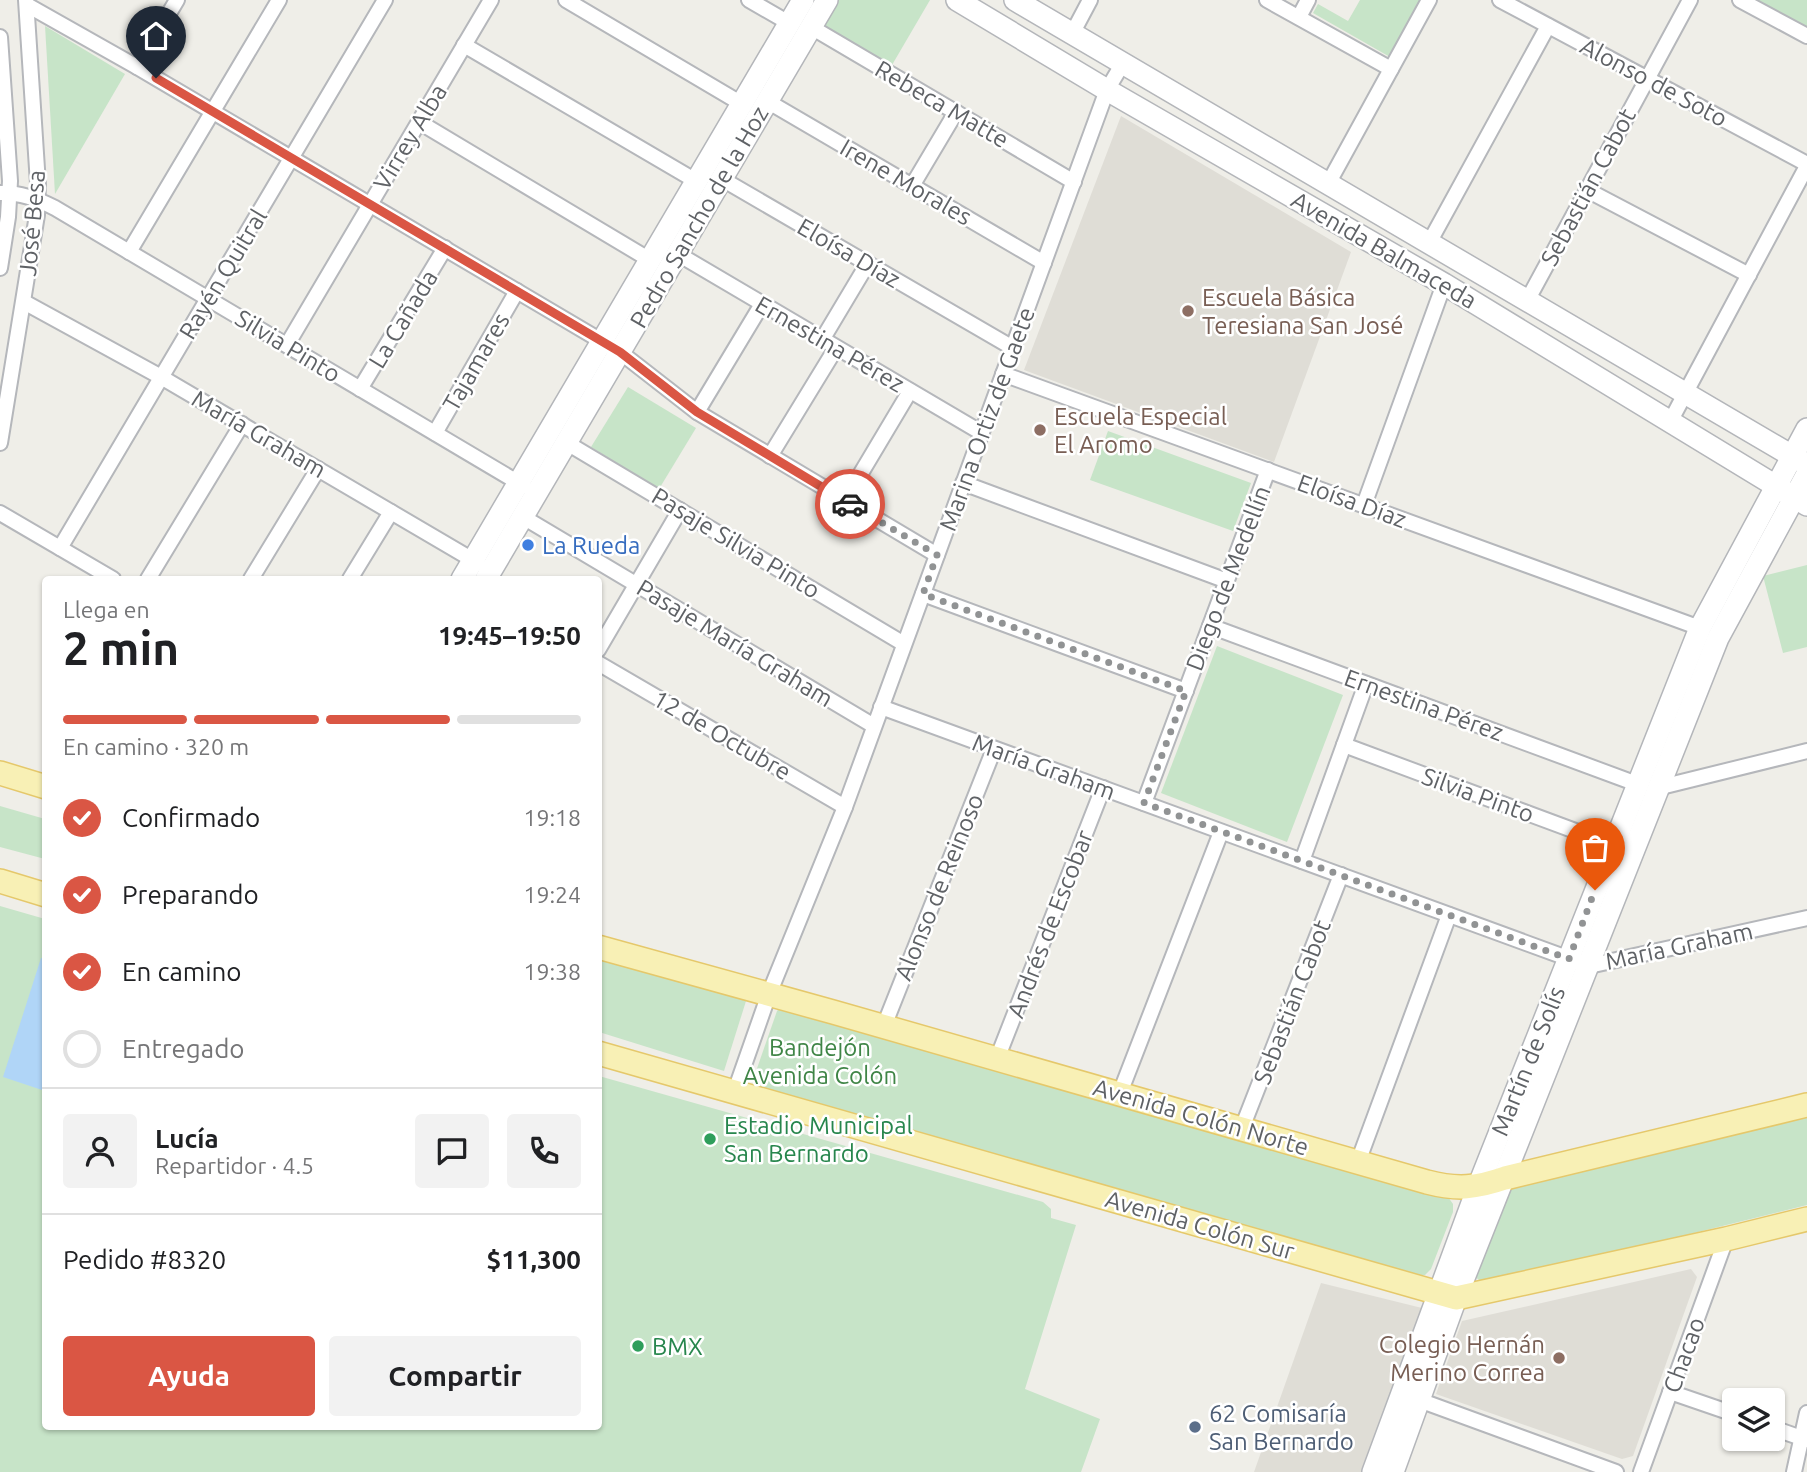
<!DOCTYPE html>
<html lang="es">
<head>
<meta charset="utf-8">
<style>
	:root { --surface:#fff; --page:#f2f2f2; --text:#202124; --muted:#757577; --line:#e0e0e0; --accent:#da5644 }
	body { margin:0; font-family:Ubuntu,sans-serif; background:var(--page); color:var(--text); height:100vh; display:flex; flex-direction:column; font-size:26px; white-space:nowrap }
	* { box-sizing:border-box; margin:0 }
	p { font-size:23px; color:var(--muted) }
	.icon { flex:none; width:38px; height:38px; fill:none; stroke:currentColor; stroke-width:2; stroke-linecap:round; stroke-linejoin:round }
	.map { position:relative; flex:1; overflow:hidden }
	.side { position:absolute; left:42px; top:576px; width:560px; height:854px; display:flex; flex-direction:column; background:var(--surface); border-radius:7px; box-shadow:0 2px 5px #0004 }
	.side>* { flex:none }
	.fabs { position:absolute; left:1722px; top:1388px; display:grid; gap:14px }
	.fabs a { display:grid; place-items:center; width:63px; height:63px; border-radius:7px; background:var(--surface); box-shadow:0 2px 5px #0004; font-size:35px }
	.pin { position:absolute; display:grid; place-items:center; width:60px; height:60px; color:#fff; margin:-72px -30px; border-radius:50% 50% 50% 0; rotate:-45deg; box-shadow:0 0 7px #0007 }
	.pin .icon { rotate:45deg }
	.courier { position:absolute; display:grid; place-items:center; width:70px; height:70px; margin:-35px; border:5px solid #da5644; border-radius:50%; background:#fff; color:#222; box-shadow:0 2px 9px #0007 }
	.headline em { font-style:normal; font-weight:600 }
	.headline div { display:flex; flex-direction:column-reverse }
	.headline { display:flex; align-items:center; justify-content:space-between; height:119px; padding:0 21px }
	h1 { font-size:46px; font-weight:600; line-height:52px }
	.bar { display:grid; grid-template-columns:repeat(4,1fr); gap:10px 7px; align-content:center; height:84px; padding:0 21px }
	.bar i { height:9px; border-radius:5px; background:var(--line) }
	.bar .active { background:var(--accent) }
	.bar p { grid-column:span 4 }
	.line { display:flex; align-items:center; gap:18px; padding:0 21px; border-top:2px solid var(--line) }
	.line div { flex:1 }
	.round { display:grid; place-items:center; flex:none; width:74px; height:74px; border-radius:7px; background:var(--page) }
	ol { padding:0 21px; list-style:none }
	li { display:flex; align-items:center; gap:21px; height:77px }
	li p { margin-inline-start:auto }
	li .icon { padding:7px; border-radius:50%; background:var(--accent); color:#fff; stroke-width:4 }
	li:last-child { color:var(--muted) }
	li i { width:38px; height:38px; border:4px solid var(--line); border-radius:50% }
	.cta { display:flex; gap:14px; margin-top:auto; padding:14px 21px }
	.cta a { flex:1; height:80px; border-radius:7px; background:var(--accent); color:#fff; font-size:28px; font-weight:600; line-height:80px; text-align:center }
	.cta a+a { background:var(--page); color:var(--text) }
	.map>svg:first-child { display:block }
</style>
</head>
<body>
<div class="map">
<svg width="1807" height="1472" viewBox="0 0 1807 1472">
	<rect width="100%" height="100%" fill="#efeee8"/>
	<g fill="#dfddd6">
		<polygon points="1121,116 1351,252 1274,462 1024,370"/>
		<polygon points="1691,1269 1697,1277 1633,1456 1622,1459 1436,1394 1462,1321"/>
		<polygon points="1321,1283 1426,1309 1364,1472 1254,1472"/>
	</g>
	<g fill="#c7e4c8">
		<polygon points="837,0 930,0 892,65 822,25"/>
		<polygon points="1360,0 1423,0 1390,57 1313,13 1318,4 1348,21"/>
		<polygon points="1755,0 1807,0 1807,28"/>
		<polygon points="45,26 125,74 55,194"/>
		<polygon points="628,387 696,428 659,489 591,447"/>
		<polygon points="1108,431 1251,483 1233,531 1090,480"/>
		<polygon points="1807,565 1807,647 1783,653 1763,576"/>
		<polygon points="1217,646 1343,695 1287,842 1161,793"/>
		<polygon points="0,806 45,819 45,859 0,847"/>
		<polygon points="0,906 45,919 46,1426 598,1426 599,1076 1043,1202 1051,1209 1051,1218 1076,1225 1025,1389 1100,1419 1081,1472 0,1472"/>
		<polygon points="598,955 746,1001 724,1071 599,1032"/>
		<polygon points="780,1008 1448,1197 1453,1204 1453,1212 1431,1269 1425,1275 1415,1275 759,1087 754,1083 754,1077 777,1011"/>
		<polygon points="1807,1111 1807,1205 1500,1281 1482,1282 1475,1277 1507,1188"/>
	</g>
	<polygon fill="#b0d5f7" points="41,958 46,959 45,1091 3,1077"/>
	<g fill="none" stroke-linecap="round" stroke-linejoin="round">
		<g stroke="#b5b7bb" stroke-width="18">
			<g id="street">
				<polyline points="566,0 742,104"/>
				<polyline points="749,0 789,23"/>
				<polyline points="1267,0 1391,69"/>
				<polyline points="1500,0 1807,164"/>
				<polyline points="1740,0 1807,36"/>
				<polyline points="27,5 137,67 620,352 697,412 937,555"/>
				<polyline points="1299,17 1308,0"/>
				<polyline points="811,27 1074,182"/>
				<polyline points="1072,34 1090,0"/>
				<polyline points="0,37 10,181 8,217 0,268"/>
				<polyline points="464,45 696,181"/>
				<polyline points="137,67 177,0"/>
				<polyline points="767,101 1044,263"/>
				<polyline points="419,122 650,260"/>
				<polyline points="722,179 1013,348"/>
				<polyline points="1328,184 1429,0"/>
				<polyline points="912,186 956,112"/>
				<polyline points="1587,190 1749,275"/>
				<path d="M0,193C20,192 38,199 55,208L524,486"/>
				<polyline points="1429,243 1548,26"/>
				<polyline points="129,252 279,0"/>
				<polyline points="678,254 982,433"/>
				<polyline points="1527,301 1690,0"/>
				<polyline points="24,302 161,377 478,563"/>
				<polyline points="822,340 868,263"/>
				<polyline points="287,345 491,0"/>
				<polyline points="1003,374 1700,628"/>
				<polyline points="360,389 445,248"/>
				<polyline points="697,412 762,304"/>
				<polyline points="1671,420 1807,166"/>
				<polyline points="435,433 517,291"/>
				<polyline points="0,443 37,215 38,184 26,0"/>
				<polyline points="567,443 904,644"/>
				<polyline points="770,456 836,348"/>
				<polyline points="963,483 1227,581"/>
				<polyline points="845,500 910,391"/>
				<polyline points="1364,505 1444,284"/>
				<polyline points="0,513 113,579"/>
				<polyline points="523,517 874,726"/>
				<polyline points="60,548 385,0"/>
				<polyline points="148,579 242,424"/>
				<polyline points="251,579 318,469"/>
				<polyline points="350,579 391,512"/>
				<polyline points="923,594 1186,691"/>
				<polyline points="1210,626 1637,784"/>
				<polyline points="598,650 680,510"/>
				<polyline points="598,663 845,807"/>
				<polyline points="881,707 1589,966 1807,918"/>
				<polyline points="1344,745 1613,845"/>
				<polyline points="1657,788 1807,751"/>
				<polyline points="1144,803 1268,470"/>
				<polyline points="1302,861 1366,684"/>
				<polyline points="884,1026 994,749"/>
				<polyline points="997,1059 1103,788"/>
				<polyline points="735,1091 769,994 845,807 1107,90 1123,63"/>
				<polyline points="1120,1093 1221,832"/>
				<polyline points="1242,1128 1341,875"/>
				<polyline points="1358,1162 1449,915"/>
				<polyline points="1670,1392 1734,1414"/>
				<polyline points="1419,1400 1616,1472"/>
				<polyline points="1773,1428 1807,1440"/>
				<polyline points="1641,1472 1726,1239"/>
				<polyline points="1794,1472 1807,1413"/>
			</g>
		</g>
		<g stroke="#b4b6ba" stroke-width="24">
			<g id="secondary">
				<polyline points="957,0 1107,90 1444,284 1807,505"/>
				<polyline points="1015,0 1804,463"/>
				<polyline points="462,579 803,0"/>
				<polyline points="486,579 827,0"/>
				<polyline points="1373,1472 1478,1187 1700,628 1807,429"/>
				<polyline points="1393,1472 1456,1298 1718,638 1807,474"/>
			</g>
		</g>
		<g stroke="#e5c86b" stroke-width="26">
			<g id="primary">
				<polyline points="0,773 46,787"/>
				<polyline points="0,881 46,895"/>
				<path d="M598,947L833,1012L1427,1182C1458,1190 1476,1188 1505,1178L1807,1105"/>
				<polyline points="598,1053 1456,1298 1726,1239 1807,1219"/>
			</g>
		</g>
		<use href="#street" stroke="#fff" stroke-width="14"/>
		<use href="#secondary" stroke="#fff" stroke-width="21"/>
		<use href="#primary" stroke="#f8f0b5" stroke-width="23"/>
	</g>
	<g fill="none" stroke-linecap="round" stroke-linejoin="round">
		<polyline stroke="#919394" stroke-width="7" stroke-dasharray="0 12.6" points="850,504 937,555 923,594 1186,691 1144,803 1569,959 1595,890"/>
		<polyline stroke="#da5644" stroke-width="9" points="156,78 620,352 697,412 850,504"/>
	</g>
	<g fill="#8d6e63" stroke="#fff" stroke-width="2.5">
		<circle cx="1188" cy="311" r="7"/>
		<circle cx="1040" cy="430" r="7"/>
		<circle cx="1559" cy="1358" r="7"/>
	</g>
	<circle fill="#3f7fe0" stroke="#fff" stroke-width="2.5" cx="528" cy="545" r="7"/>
	<g fill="#2e9e5b" stroke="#fff" stroke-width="2.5">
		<circle cx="710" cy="1139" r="7"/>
		<circle cx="638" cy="1346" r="7"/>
	</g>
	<circle fill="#5c6f8a" stroke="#fff" stroke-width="2.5" cx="1195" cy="1427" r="7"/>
	<g text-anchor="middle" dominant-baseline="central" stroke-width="5" stroke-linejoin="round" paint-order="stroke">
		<g font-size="24" fill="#5f6266" stroke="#fff">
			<text transform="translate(1654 82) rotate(28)">Alonso de Soto</text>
			<text transform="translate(942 104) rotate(30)">Rebeca Matte</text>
			<text transform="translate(410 137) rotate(-59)">Virrey Alba</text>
			<text transform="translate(906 182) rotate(30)">Irene Morales</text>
			<text transform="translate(1588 187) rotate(-62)">Sebastián Cabot</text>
			<text transform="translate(699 217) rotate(-60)">Pedro Sancho de la Hoz</text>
			<text transform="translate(32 223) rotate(-85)">José Besa</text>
			<text transform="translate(1384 250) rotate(30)">Avenida Balmaceda</text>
			<text transform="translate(849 253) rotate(30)">Eloísa Díaz</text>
			<text transform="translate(223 274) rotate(-59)">Rayén Quitral</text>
			<text transform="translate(403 319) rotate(-59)">La Cañada</text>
			<text transform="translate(830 344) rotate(30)">Ernestina Pérez</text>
			<text transform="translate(288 346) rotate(31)">Silvia Pinto</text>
			<text transform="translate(476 362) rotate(-60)">Tajamares</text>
			<text transform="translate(987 419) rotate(-70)">Marina Ortiz de Gaete</text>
			<text transform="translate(259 434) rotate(30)">María Graham</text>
			<text transform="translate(1352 501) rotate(20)">Eloísa Díaz</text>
			<text transform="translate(736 543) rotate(31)">Pasaje Silvia Pinto</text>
			<text transform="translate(1228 578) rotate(-69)">Diego de Medellín</text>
			<text transform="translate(735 643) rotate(31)">Pasaje María Graham</text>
			<text transform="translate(1424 705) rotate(20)">Ernestina Pérez</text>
			<text transform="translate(722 735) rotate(30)">12 de Octubre</text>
			<text transform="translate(1044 767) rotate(20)">María Graham</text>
			<text transform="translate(1478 795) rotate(20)">Silvia Pinto</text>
			<text transform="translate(939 887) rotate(-68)">Alonso de Reinoso</text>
			<text transform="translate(1050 924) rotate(-69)">Andrés de Escobar</text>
			<text transform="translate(1679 946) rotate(-12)">María Graham</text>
			<text transform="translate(1292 1002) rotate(-69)">Sebastián Cabot</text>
			<text transform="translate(1528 1061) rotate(-68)">Martín de Solís</text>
			<text transform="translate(1201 1117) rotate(16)">Avenida Colón Norte</text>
			<text transform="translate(1200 1225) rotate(16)">Avenida Colón Sur</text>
			<text transform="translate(1684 1355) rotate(-70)">Chacao</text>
		</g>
		<g font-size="24" fill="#785e54" stroke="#fff" text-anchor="start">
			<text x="1202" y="297">Escuela Básica<tspan x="1202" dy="28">Teresiana San José</tspan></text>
			<text x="1054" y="416">Escuela Especial<tspan x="1054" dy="28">El Aromo</tspan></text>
			<text x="1545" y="1344" text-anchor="end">Colegio Hernán<tspan x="1545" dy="28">Merino Correa</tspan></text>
		</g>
		<g font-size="24" fill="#366cbe" stroke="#fff" text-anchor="start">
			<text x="542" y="545">La Rueda</text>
		</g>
		<g font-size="24" fill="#3f8546" stroke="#fff">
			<text x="820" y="1047">Bandejón<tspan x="820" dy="28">Avenida Colón</tspan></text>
		</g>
		<g font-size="24" fill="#27864d" stroke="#fff" text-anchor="start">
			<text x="724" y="1125">Estadio Municipal<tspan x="724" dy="28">San Bernardo</tspan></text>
			<text x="652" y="1346">BMX</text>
		</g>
		<g font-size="24" fill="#4e5e75" stroke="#fff" text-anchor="start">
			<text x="1209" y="1413">62 Comisaría<tspan x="1209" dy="28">San Bernardo</tspan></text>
		</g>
	</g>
</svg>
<div class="fabs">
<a><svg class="icon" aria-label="layers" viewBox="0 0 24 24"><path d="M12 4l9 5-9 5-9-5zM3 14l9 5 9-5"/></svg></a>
</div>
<div class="pin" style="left:1595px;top:890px;background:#ea580c"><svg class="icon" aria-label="bag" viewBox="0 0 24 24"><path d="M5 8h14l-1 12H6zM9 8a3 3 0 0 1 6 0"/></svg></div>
<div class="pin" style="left:156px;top:78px;background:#1f2937"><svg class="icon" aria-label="home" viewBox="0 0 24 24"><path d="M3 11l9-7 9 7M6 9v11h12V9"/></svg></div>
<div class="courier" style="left:850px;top:504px"><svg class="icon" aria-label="car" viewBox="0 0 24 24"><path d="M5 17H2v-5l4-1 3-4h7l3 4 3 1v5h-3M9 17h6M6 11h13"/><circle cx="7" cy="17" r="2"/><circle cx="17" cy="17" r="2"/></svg></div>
<section class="side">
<div class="headline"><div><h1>2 min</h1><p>Llega en</p></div><em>19:45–19:50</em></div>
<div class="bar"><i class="active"></i><i class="active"></i><i class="active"></i><i></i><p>En camino · 320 m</p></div>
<ol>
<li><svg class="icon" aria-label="check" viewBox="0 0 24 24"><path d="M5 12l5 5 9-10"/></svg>Confirmado<p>19:18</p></li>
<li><svg class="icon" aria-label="check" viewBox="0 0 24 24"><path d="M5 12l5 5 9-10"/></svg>Preparando<p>19:24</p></li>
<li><svg class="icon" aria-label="check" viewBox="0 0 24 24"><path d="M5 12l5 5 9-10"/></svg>En camino<p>19:38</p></li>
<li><i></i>Entregado</li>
</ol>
<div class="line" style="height:126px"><a class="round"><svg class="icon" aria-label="person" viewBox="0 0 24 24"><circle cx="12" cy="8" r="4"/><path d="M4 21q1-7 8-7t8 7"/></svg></a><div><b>Lucía</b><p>Repartidor · 4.5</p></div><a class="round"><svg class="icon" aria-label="chat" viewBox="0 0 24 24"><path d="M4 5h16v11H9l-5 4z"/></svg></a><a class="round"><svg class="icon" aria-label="phone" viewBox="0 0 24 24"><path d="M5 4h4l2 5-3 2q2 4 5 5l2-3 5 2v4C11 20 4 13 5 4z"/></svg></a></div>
<div class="line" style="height:91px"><div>Pedido #8320</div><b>$11,300</b></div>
<div class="cta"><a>Ayuda</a><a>Compartir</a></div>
</section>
</div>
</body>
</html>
